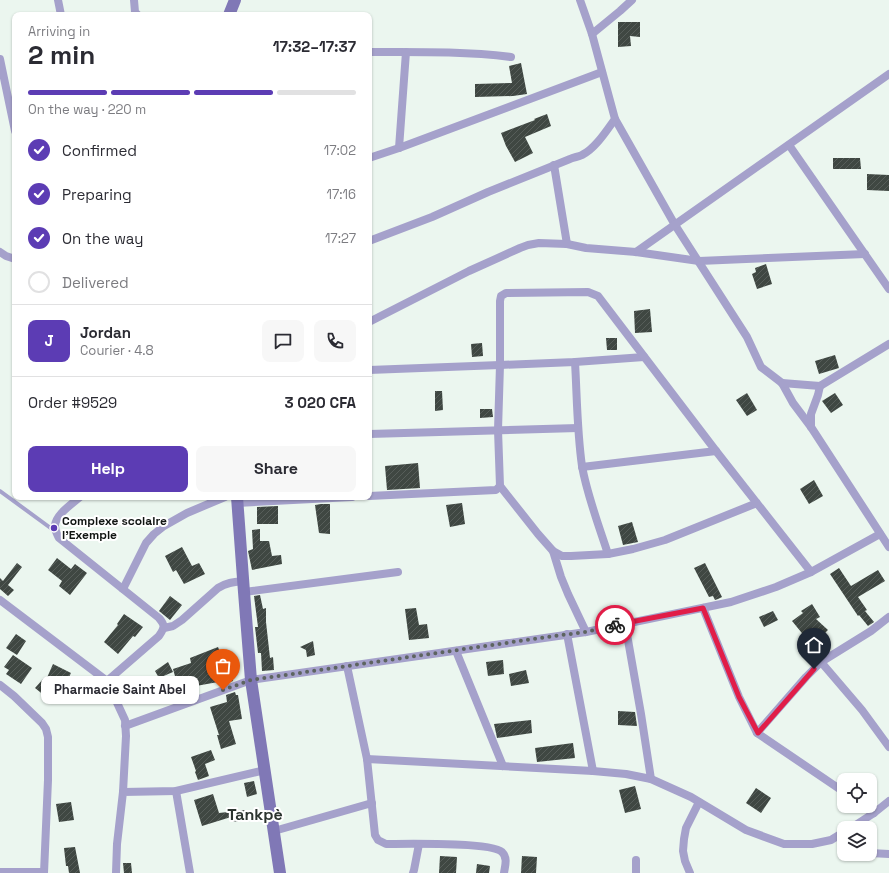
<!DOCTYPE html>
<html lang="en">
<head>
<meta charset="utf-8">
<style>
	:root { --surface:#fff; --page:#f7f7f7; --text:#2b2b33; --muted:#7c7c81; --line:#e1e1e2; --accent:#5c3cb4 }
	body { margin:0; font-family:"Space Grotesk",sans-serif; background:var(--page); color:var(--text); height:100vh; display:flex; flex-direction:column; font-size:15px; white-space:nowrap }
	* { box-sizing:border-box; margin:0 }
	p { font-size:13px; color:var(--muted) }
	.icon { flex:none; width:22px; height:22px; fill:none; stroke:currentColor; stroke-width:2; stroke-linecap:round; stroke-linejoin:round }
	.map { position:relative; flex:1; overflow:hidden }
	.details { position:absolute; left:12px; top:12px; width:360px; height:488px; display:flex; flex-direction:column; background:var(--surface); border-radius:8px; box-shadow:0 1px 3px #0004 }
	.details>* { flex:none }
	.fabs { position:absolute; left:837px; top:773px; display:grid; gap:8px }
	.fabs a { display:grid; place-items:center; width:40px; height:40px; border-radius:8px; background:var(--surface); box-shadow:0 1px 3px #0004; font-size:20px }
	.pin { position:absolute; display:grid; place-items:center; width:34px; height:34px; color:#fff; margin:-41px -17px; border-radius:50% 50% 50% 0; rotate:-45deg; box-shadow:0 0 4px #0007 }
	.pin .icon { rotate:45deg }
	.courier { position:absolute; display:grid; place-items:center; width:40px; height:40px; margin:-20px; border:3px solid #e11d48; border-radius:50%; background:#fff; color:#222; box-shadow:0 1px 5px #0007 }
	.bubble { position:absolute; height:28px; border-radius:8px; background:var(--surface); box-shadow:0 1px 3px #0004; font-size:13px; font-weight:700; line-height:28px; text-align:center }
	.summary em { font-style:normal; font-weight:700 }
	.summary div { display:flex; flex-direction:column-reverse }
	.summary { display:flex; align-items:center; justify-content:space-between; height:68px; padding:0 16px }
	h1 { font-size:26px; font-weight:700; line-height:30px }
	.bar { display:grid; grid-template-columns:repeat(4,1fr); gap:6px 4px; align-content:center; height:48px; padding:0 16px }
	.bar i { height:5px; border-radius:3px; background:var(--line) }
	.bar .selected { background:var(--accent) }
	.bar p { grid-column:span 4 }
	.line { display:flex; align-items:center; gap:10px; padding:0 16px; border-top:1px solid var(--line) }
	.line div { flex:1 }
	.round { display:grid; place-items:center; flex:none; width:42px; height:42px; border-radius:8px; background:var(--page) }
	ol { padding:0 16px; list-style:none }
	li { display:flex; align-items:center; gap:12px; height:44px }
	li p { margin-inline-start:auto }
	li .icon { padding:4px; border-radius:50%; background:var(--accent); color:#fff; stroke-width:4 }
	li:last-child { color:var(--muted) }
	li i { width:22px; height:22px; border:2px solid var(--line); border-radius:50% }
	.button { display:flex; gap:8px; margin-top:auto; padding:8px 16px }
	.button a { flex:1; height:46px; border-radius:8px; background:var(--accent); color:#fff; font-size:16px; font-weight:700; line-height:46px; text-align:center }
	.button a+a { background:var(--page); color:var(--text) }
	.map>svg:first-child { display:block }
</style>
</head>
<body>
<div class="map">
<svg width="889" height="873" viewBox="0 0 889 873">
	<defs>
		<pattern id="building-hatch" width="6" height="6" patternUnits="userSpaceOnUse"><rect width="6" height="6" fill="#3f4742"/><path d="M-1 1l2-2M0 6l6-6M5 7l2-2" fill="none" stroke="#575e5a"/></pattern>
	</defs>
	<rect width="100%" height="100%" fill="#ebf6ef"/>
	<g fill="url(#building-hatch)">
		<polygon points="618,22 640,22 640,37 630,36 631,46 618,47"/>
		<polygon points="521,63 527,94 513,96 475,97 475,84 512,83 509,66"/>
		<polygon points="547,114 551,126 525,137 533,153 515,162 506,146 501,133 535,120 534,119"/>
		<polygon points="833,158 860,158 861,169 833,169"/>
		<polygon points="867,174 889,175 889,191 867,190"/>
		<polygon points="766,264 772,284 757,289 752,274 756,272 755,268"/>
		<polygon points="650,309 652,332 635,333 634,311"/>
		<polygon points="606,338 617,338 617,350 607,350"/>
		<polygon points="482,343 483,356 472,357 471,344"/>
		<polygon points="835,355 839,368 819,374 815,361"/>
		<polygon points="435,391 442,391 443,410 435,411"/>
		<polygon points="747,393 757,410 747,416 736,400"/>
		<polygon points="835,393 843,405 831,413 822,401"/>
		<polygon points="480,409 492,409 493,417 480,418"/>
		<polygon points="418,463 420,488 387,490 385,466"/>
		<polygon points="814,480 823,496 809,504 800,489"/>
		<polygon points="462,503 465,524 450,527 446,505"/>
		<polygon points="321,504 330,504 330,534 319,533 315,505"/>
		<polygon points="278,506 278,524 257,524 257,507"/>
		<polygon points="632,522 638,542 623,545 618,526"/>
		<polygon points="260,529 260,541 269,541 272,556 281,555 282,564 252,570 248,551 253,549 252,530"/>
		<polygon points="182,547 192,566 199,563 205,574 184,584 176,570 173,572 165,556"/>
		<polygon points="57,558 71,569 75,564 87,573 70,595 59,586 62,581 48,570"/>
		<polygon points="17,563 22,567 8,585 14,590 8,596 0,589 0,578 3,581"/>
		<polygon points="705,563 722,597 718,599 715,600 713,596 709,597 694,568"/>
		<polygon points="839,568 851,586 878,570 885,581 858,597 867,610 865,611 874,622 868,626 859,615 858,616 830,574"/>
		<polygon points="260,595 263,609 266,608 266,622 270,658 273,657 274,670 262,671 261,653 258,653 255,627 258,627 254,596"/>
		<polygon points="170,596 182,605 170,620 159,611"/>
		<polygon points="812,604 820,617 816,619 828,630 811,647 804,639 806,638 792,621 803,613 801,611"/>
		<polygon points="416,608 419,625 427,624 429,638 409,640 405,609"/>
		<polygon points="773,611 778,620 764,627 759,617"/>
		<polygon points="124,614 143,627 135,637 133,636 118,654 104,642 118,625 117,624"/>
		<polygon points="16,634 26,641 17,655 6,648"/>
		<polygon points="313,641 315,655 307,657 306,650 300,647"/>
		<polygon points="218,647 223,660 230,658 233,681 220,685 218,682 196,686 196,690 180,694 173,669 191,663 190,658"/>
		<polygon points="13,655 32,668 21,684 6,674 9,670 4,667"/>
		<polygon points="503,660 504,674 488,676 486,662"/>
		<polygon points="168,662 173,672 159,678 155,671"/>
		<polygon points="53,664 71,673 64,687 62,686 50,700 35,688 44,678 46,680"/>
		<polygon points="526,670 529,683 511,686 509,674"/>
		<polygon points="235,692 236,695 238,695 242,719 229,721 236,744 221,749 217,735 219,735 210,707 227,702 226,695"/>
		<polygon points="618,711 635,712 637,726 618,725"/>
		<polygon points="531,720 532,733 497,738 496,733 494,724"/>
		<polygon points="573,743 575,758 537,762 535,748"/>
		<polygon points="211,750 215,760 205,764 209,776 198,780 195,772 196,771 191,757"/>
		<polygon points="254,781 257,794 247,797 244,783"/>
		<polygon points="635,786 641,809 625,813 619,790"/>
		<polygon points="756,788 771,798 761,813 746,803"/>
		<polygon points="213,794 219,813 245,810 247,820 232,822 231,817 202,826 194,800"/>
		<polygon points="71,802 74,820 59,822 56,804"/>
		<polygon points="75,847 80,873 69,873 68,866 66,866 64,848"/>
		<polygon points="440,856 457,857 456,873 439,873"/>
		<polygon points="522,856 537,857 536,873 521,873"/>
		<polygon points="123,863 131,863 132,873 124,873"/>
		<polygon points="477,864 490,866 489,873 476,873"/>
	</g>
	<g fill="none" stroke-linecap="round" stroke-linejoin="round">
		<polyline stroke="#a5a1cb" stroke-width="4" points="0,491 56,532"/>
		<g stroke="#a5a1cb" stroke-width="8">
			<polyline points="58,0 61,15"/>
			<polyline points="134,0 135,12 138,15"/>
			<polyline points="592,34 620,11 632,0"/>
			<path d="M369,52C416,52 464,51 511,57"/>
			<polyline points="0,59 15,131"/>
			<polyline points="615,119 675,225 747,337 761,367 782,383 793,403 811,427 889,547"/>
			<polyline points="789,145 889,289"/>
			<polyline points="399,148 406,52"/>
			<polyline points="369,158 399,148 602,72"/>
			<polyline points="554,165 567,244"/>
			<path d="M369,241L432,217L488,192L570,159C574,157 578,157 582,155C595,149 607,130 615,119L592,34L580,0"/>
			<polyline points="0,252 6,256 15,259"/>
			<polyline points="636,252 889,74"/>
			<polyline points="369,322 469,271 520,248 528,245 539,243 567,244 586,248 636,252 699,261 865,254"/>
			<path d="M575,362C577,396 577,431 582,466C587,495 599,526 608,554"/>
			<polyline points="369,370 500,365 575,362 644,357"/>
			<polyline points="782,383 820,386 889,344"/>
			<polyline points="811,427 811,414 818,395 820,386"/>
			<polyline points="369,434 578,428"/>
			<polyline points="582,467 716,451"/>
			<polyline points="369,496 496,490 500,486"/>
			<path d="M80,497C72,504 55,515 55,526C55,531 57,534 59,538L159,618C166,626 164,628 159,636L107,681"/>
			<polyline points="237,503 352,497"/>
			<polyline points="757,503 665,540 633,549 608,554 571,556 562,556 553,551 538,534 500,486 498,430 500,365 500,301 501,296 506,293 588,292 598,296 716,451 811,572"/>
			<polyline points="553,551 561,577 568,594 586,632"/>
			<polyline points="123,589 146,543 154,534 164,526 187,513 225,497"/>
			<polyline points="244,592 398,572"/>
			<polyline points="0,600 107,681 125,720 126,736 123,792"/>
			<polyline points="703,608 739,697 757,733 844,792"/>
			<polyline points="625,623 641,714 651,779"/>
			<path d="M164,628L173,626L182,620L218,588C226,583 233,582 243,581"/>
			<polyline points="567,634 593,771"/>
			<polyline points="456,651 503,766"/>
			<polyline points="821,662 862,710 889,747"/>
			<path d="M347,666L367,759L375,835L378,840L386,844C405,844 491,842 502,852C508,858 505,866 504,873"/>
			<polyline points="0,685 14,696 42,723 46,729 48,737 48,780 44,873"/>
			<polyline points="125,726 251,680 586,632 731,602 776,587 811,572 880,534"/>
			<polyline points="757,733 806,677 821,662 871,631 889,617"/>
			<polyline points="367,759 593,771 626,774 651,779 691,797 746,830 784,844 812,844 831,840 844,832"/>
			<polyline points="176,791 190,873"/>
			<polyline points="865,806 874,813"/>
			<polyline points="851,828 874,813 889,801"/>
			<polyline points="274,831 372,803"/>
			<polyline points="870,853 889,854"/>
			<polyline points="0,872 44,872"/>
			<polyline points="116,873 117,844 123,792 176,791 265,770"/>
			<polyline points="413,873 414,870 419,844"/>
			<polyline points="636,873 636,860"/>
			<polyline points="690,873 685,861 683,851 684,839 686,828 699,802"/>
		</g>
		<g stroke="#8078b6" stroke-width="12">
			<polyline points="229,15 235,0"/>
			<polyline points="237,497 244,592 251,680 280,873"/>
		</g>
	</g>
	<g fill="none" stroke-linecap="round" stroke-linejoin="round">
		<polyline stroke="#5d6460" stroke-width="4" stroke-dasharray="0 7.2" points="223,690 251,680 554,636 586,632 615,625"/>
		<polyline stroke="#e11d48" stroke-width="5" points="615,625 703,608 739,697 758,733 814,669"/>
	</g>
	<circle fill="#5c3cb4" stroke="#fff" stroke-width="1.5" cx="54" cy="528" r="4"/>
	<g text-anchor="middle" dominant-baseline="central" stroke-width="4" stroke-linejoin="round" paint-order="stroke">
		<g font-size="12" font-weight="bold" fill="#111513" stroke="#fff" text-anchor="start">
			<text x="62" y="521">Complexe scolaire<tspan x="62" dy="14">l'Exemple</tspan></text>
		</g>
		<g font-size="16" font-weight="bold" fill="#2c342f" stroke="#fff">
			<text x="255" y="814">Tankpè</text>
		</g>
	</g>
</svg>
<div class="fabs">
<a><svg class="icon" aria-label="locate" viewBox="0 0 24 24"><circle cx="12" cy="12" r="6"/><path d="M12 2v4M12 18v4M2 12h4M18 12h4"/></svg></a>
<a><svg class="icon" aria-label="layers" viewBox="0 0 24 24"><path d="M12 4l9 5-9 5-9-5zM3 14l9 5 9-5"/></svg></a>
</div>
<div class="pin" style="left:223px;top:690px;background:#ea580c"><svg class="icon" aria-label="bag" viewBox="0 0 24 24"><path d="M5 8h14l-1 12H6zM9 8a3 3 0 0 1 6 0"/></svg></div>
<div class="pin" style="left:814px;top:669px;background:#1f2937"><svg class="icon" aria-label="home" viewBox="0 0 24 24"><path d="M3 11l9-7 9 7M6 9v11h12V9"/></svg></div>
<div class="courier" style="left:615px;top:625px"><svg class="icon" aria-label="bike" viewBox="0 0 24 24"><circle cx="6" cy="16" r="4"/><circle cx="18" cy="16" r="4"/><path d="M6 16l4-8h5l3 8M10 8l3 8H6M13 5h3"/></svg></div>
<div class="bubble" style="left:41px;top:676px;width:158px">Pharmacie Saint Abel</div>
<section class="details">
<div class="summary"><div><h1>2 min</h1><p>Arriving in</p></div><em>17:32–17:37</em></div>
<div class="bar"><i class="selected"></i><i class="selected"></i><i class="selected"></i><i></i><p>On the way · 220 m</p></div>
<ol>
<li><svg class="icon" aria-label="check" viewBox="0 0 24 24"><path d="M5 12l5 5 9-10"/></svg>Confirmed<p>17:02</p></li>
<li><svg class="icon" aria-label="check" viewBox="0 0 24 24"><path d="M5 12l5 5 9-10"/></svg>Preparing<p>17:16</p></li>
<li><svg class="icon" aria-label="check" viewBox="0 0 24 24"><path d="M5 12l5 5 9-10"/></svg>On the way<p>17:27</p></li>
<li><i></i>Delivered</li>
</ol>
<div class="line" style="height:72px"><b class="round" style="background:var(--accent);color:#fff">J</b><div><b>Jordan</b><p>Courier · 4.8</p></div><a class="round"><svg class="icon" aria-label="chat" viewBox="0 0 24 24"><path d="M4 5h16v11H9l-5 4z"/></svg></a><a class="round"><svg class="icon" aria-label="phone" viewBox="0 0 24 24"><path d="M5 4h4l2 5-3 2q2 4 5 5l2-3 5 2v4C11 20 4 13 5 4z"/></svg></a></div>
<div class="line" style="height:52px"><div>Order #9529</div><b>3 020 CFA</b></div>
<div class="button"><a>Help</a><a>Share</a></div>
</section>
</div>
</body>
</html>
